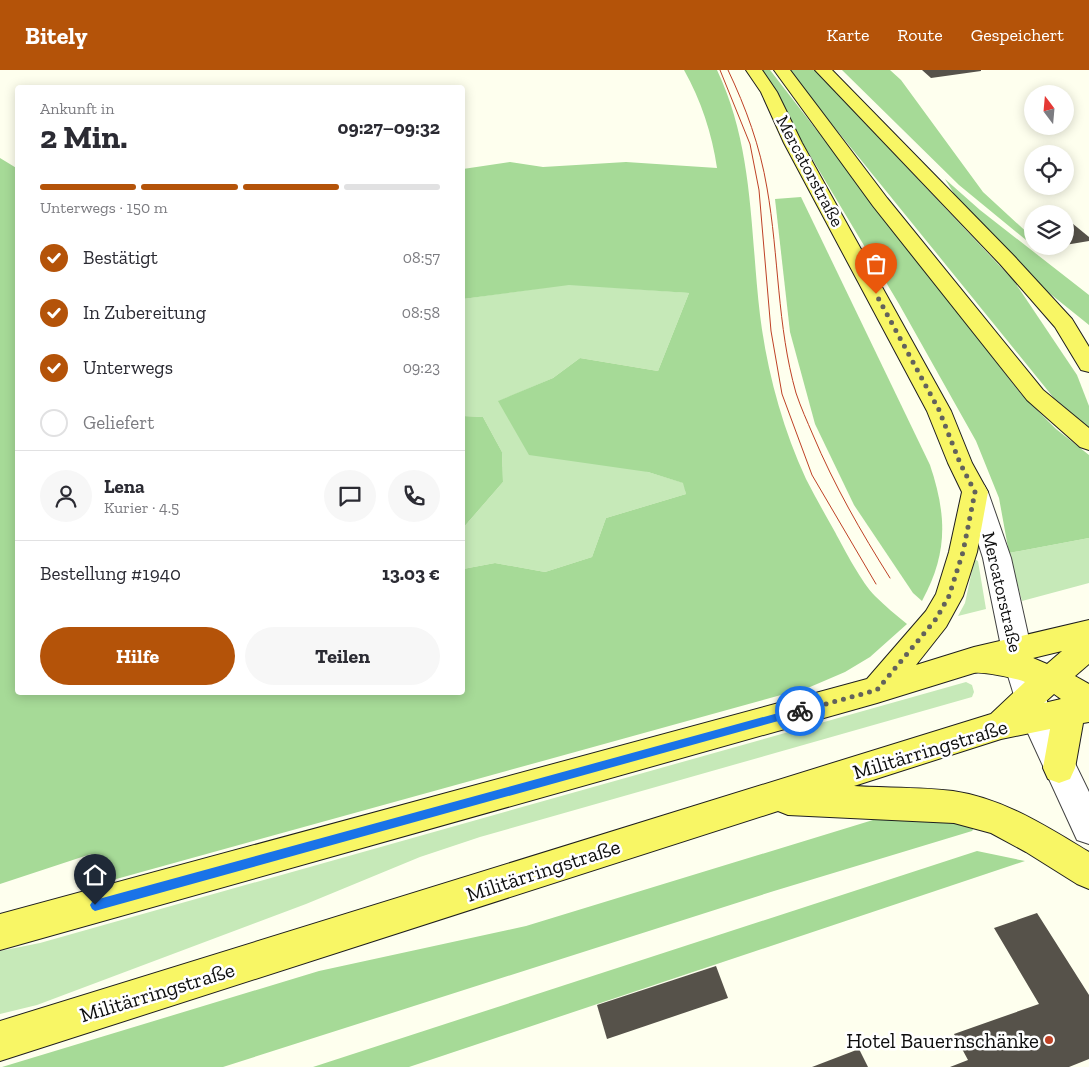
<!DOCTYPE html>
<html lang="de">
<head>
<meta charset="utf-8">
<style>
	:root { --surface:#fff; --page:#f7f7f7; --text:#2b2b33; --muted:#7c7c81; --line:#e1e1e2; --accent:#b45309 }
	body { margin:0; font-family:"Zilla Slab",serif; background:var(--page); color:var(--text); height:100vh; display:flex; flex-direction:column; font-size:19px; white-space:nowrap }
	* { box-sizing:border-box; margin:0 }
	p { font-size:16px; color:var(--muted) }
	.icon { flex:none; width:28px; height:28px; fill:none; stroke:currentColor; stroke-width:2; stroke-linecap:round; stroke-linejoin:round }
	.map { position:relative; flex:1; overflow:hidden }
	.drawer { position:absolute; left:15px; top:15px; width:450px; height:610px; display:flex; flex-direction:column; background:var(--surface); border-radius:5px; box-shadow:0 2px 12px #0003 }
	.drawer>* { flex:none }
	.needle { width:32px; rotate:344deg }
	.controls { position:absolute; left:1024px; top:15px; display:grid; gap:10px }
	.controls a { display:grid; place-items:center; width:50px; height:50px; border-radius:50%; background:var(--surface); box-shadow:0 2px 12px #0003; font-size:25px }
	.pin { position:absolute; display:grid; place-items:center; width:42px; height:42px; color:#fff; margin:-51px -21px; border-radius:50% 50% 50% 0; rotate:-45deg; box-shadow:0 0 5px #0007 }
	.pin .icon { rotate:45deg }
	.courier { position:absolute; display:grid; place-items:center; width:50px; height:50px; margin:-25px; border:4px solid #1a73e8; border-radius:50%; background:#fff; color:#222; box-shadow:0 1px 6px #0007 }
	.overview em { font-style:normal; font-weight:700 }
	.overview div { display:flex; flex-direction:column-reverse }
	.overview { display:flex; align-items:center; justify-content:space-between; height:85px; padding:0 25px }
	h1 { font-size:32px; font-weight:700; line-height:38px }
	.bar { display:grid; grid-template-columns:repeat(4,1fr); gap:8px 5px; align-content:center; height:60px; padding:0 25px }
	.bar i { height:6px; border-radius:4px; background:var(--line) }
	.bar .selected { background:var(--accent) }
	.bar p { grid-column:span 4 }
	.line { display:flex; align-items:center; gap:12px; padding:0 25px; border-top:1px solid var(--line) }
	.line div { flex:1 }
	.round { display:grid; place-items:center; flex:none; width:52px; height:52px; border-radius:26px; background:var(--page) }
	ol { padding:0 25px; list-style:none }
	li { display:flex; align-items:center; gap:15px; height:55px }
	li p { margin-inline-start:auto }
	li .icon { padding:5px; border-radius:50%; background:var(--accent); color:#fff; stroke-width:4 }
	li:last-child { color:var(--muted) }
	li i { width:28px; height:28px; border:2px solid var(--line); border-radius:50% }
	.primary-button { display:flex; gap:10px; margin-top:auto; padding:10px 25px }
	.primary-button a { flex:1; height:58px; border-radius:30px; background:var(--accent); color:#fff; font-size:20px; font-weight:700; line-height:58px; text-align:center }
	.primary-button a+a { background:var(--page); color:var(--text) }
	header { display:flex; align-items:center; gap:30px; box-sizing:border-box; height:70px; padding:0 25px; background:var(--accent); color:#fff }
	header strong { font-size:24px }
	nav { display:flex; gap:28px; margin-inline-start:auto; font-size:18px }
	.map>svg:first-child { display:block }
</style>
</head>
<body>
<header>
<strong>Bitely</strong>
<nav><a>Karte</a><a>Route</a><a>Gespeichert</a></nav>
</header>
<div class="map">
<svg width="1089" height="997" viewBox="0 0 1089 997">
	<rect width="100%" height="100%" fill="#feffee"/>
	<g fill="#c6e9b8">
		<polygon points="569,214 689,223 658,301 580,288 553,308 499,331 648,402 684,413 686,424 606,448 592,487 545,502 495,493 463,499 463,458 503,412 502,382 483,347 463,346 463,229"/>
		<polygon points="1089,468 1089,513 1022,531 1009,483"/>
		<polygon points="976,490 978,491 986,539 958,546 965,533 974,491"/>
		<polygon points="966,612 972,615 974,622 972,627 480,767 420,787 306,834 37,935 0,944 0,881 40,873"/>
	</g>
	<g fill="#a6da97">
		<path d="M684,0H717C754,78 750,161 760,245C767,301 782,357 806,409C815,427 825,444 835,462C844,479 862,513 875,526C885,536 896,545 907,554L870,587L845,602L810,617L109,811L91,784L0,814V88L18,99V622H462L463,499L495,493L545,502L592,487L606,448L686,424L683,413L648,402L529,385L498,331L553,308L580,288L658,301L689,223L569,215L463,229V99L510,92L543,97L626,92L717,98C712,64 701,30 684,0Z"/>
		<polygon points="759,0 770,0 1021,324 1056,359 1089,385 1089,468 1009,483 999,428 976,371 899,234"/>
		<polygon points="788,0 815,0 1014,211 1077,305 1089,336 1089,358 1053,327"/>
		<polygon points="842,0 890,0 901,10 983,122 1032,167 1032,169 1026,170 959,115"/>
		<polygon points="945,109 980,140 1089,225 1089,255 1043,218 958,130"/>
		<path d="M801,127L930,395C947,446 948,483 922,531L913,523L854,435L815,354L790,262L775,129Z"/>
		<polygon points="463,346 483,347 502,382 503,412 463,458"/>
		<polygon points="922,747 975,757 972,761 774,821 223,997 2,997 319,901 526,856 873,750"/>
		<polygon points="977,781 1025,791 409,997 313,997"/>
	</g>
	<g fill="#56524a">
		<polygon points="922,0 981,0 981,1 931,8"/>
		<polygon points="1065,149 1067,149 1089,167 1089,171 1065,175"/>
		<polygon points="1037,843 1089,925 1089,989 1069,997 950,997 968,990 954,964 1039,934 994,858"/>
		<polygon points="716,896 728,928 607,969 597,935"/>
		<polygon points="859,979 868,997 812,997"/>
	</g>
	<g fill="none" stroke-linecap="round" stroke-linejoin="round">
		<g stroke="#414141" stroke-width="2">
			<polygon id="minor" points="975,413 984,415 988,422 1011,488 1035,596 1052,646 1089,722 1089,774 1077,770 1021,648 1005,596 983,488 962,422 966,415"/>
		</g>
		<g stroke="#1f1f1f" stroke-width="2">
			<g id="major">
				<path d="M746,0H762L777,22L802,73L951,341L972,393L988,422L977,482L963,526L946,557L916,595L974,577L1089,550V594L1075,606L1089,614V652L1083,653L1075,698L1070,709L1059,713L1048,709L1043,698L1050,659L1001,669L854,716C886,718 921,717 953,721C1003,728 1047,757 1089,782V819L1077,814L1026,782L991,763L954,753L788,745L778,741L0,991V951L991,644L1025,612C1017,608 981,601 974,603L877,633L0,880V844L867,609L926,541L936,524L949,482L962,422L948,393L927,341L784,73L761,22ZM1062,581L1047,594L1033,588ZM1054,624L1061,629L1044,633Z"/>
				<polygon points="774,0 790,0 887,128 1043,320 1089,358 1089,380 1080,377 1027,330 873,136"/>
				<polygon points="815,0 832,0 1014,186 1072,249 1089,277 1089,302 1081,300 1055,257 1000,194"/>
			</g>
		</g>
		<use href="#minor" fill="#fff" fill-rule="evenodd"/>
		<use href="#major" fill="#f8f665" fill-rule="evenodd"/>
		<g stroke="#be4125" stroke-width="1">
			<polyline points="720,0 750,74 759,120 771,261 782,324 812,405 876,514"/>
			<path d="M728,0C746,38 760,76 767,118C779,186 777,256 796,323C801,338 807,351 813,365C834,415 861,462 890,508"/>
		</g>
	</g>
	<polygon fill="#1a73e8" points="800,637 805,641 800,645 95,841 92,839 90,835 92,832 95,830"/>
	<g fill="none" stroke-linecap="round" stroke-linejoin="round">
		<polyline stroke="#62625c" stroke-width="5" stroke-dasharray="0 9" points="800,641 877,620 936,549 949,526 963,482 975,422 960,393 939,340 876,224"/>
	</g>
	<circle fill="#be4125" stroke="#fff" stroke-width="2" cx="1049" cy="970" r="5"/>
	<g text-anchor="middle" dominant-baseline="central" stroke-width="5" stroke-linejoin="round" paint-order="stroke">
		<g font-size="18" fill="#0e0e0e" stroke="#fff">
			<text transform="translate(810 101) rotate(62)">Mercatorstraße</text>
			<text transform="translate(1002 522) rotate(77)">Mercatorstraße</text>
		</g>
		<g font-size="21" fill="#0e0e0e" stroke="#fff">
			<text transform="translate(930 679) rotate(-17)">Militärringstraße</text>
			<text transform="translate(543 800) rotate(-18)">Militärringstraße</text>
			<text transform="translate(157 922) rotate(-17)">Militärringstraße</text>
		</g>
		<g font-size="21" fill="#0e0e0e" stroke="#fff" text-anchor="end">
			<text x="1039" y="970">Hotel Bauernschänke</text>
		</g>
	</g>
</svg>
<div class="controls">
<a><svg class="needle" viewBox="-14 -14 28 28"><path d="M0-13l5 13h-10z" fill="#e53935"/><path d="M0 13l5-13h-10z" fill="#7c7c81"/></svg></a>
<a><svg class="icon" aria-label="locate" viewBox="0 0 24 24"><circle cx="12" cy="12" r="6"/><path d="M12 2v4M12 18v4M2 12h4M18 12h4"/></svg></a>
<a><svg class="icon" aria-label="layers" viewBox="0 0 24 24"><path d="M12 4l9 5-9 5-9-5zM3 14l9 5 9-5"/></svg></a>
</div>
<div class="pin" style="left:876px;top:224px;background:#ea580c"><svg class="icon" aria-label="bag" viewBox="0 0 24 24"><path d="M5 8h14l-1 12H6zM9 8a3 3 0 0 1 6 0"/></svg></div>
<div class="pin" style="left:95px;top:835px;background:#1f2937"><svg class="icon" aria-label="home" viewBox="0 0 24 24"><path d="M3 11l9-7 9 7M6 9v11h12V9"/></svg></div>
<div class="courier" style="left:800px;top:641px"><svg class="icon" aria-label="bike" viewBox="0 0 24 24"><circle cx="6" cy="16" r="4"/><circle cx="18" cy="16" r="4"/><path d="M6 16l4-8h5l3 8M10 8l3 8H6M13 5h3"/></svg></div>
<section class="drawer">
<div class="overview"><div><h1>2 Min.</h1><p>Ankunft in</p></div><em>09:27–09:32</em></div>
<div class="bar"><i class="selected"></i><i class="selected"></i><i class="selected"></i><i></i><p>Unterwegs · 150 m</p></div>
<ol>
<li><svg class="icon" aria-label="check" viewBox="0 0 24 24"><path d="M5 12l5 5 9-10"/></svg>Bestätigt<p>08:57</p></li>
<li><svg class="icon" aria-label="check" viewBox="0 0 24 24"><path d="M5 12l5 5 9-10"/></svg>In Zubereitung<p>08:58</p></li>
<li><svg class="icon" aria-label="check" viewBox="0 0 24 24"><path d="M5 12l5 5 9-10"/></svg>Unterwegs<p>09:23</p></li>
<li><i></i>Geliefert</li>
</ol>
<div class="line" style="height:90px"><a class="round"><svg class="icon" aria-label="person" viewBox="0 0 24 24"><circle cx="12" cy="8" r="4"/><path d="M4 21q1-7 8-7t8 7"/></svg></a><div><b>Lena</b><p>Kurier · 4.5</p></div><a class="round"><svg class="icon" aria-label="chat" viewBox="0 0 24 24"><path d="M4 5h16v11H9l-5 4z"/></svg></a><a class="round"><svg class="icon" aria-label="phone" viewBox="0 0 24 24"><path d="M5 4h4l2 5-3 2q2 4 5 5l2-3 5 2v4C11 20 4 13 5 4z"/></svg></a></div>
<div class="line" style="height:65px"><div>Bestellung #1940</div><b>13.03 €</b></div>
<div class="primary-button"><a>Hilfe</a><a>Teilen</a></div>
</section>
</div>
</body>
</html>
